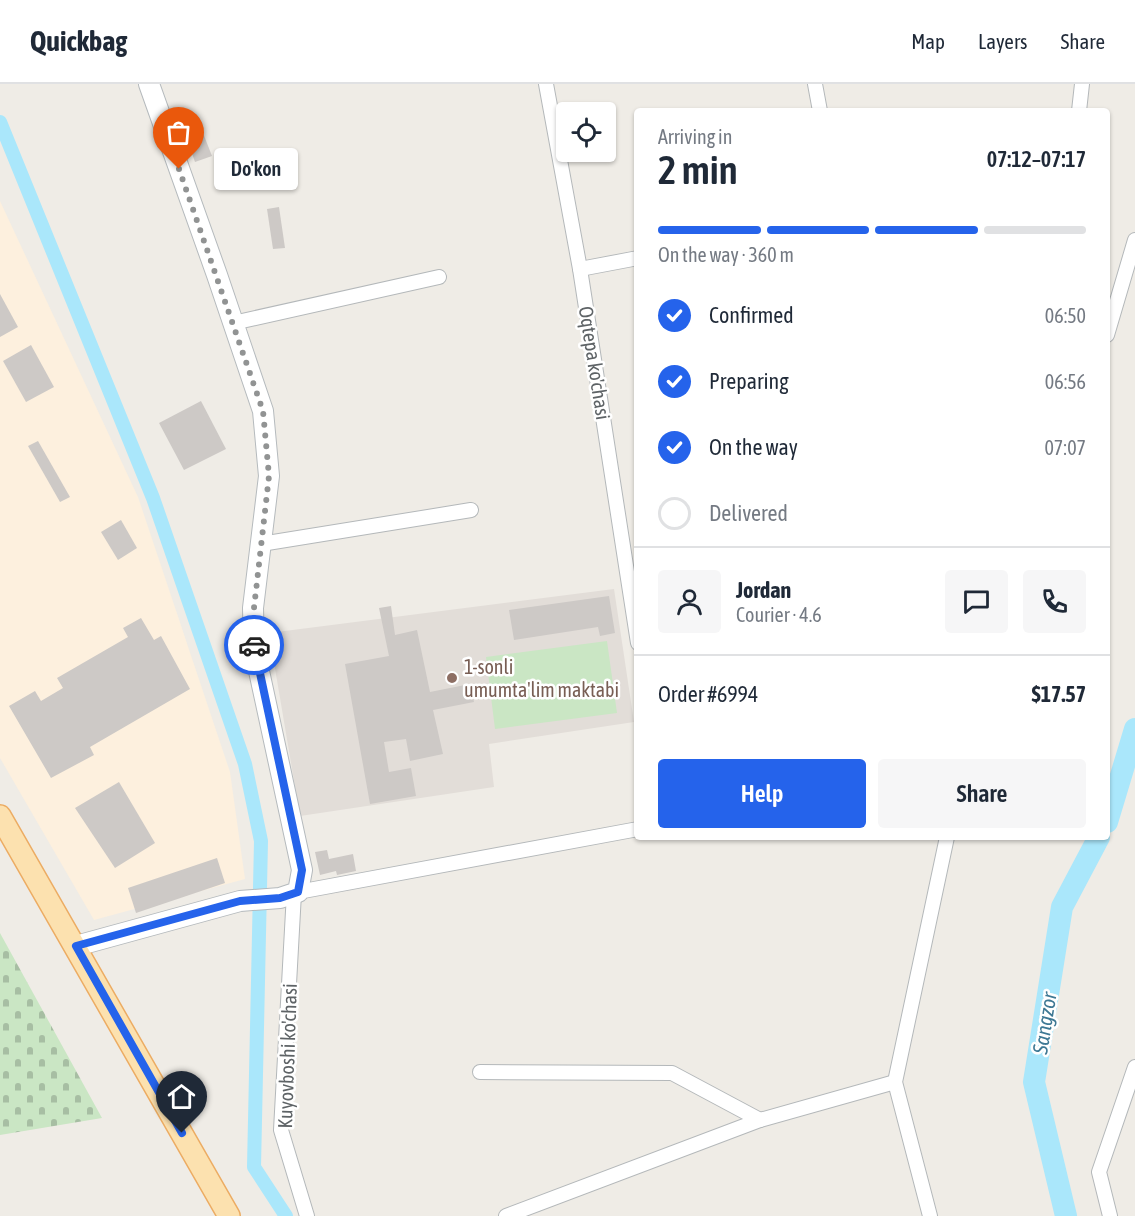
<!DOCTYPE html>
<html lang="en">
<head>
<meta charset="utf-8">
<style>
	:root { --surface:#fff; --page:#f6f6f7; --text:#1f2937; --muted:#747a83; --line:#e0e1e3; --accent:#2563eb }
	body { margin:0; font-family:"Asap Condensed",sans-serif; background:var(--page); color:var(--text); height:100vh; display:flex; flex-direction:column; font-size:22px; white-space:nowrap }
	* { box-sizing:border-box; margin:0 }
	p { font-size:20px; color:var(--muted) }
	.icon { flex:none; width:33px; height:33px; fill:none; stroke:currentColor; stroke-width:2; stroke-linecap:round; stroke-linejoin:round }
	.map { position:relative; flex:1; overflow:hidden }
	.details { position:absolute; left:634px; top:24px; width:476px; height:732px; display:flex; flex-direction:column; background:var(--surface); border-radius:6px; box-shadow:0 2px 4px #0004 }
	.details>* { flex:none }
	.controls { position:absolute; left:556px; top:18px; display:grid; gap:12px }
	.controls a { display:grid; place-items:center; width:60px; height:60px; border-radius:6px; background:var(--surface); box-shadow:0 2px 4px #0004; font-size:30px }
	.pin { position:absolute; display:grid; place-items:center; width:51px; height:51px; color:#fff; margin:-62px -26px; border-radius:50% 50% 50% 0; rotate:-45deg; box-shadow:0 0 6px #0007 }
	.pin .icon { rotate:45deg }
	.courier { position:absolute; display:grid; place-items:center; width:60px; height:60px; margin:-30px; border:4px solid #2563eb; border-radius:50%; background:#fff; color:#222; box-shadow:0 2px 8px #0007 }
	.bubble { position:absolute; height:42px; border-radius:6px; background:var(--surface); box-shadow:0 2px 4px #0004; font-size:20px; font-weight:600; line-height:42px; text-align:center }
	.summary em { font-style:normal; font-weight:600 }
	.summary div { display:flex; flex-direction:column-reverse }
	.summary { display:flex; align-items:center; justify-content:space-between; height:102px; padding:0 24px }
	h1 { font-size:39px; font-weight:600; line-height:45px }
	.bar { display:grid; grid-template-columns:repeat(4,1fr); gap:9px 6px; align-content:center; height:72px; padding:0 24px }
	.bar i { height:8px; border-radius:4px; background:var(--line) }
	.bar .current { background:var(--accent) }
	.bar p { grid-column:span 4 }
	.line { display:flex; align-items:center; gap:15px; padding:0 24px; border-top:2px solid var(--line) }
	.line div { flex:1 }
	.round { display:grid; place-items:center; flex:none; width:63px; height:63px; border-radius:6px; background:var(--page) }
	ol { padding:0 24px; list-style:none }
	li { display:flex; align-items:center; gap:18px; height:66px }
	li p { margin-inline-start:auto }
	li .icon { padding:6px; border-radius:50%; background:var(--accent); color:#fff; stroke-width:4 }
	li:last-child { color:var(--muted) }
	li i { width:33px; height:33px; border:3px solid var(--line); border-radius:50% }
	.primary-button { display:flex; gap:12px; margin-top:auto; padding:12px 24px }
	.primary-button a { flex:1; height:69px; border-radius:6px; background:var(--accent); color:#fff; font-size:24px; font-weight:600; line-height:69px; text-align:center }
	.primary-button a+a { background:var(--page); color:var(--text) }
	header { display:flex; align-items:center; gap:36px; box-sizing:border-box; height:84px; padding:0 30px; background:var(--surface); border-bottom:2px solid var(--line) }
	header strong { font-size:28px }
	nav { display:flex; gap:33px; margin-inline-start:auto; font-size:21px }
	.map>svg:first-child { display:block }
</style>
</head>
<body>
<header>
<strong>Quickbag</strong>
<nav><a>Map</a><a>Layers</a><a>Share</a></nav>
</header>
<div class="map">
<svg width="1135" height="1132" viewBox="0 0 1135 1132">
	<defs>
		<pattern id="cemetery-stones" width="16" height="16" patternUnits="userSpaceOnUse" patternTransform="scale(1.5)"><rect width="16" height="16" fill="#cae6c4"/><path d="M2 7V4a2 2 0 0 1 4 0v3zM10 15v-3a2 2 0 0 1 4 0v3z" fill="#a7bea3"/></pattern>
	</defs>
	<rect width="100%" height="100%" fill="#efece6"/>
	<polygon fill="#fdf0de" points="0,117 138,413 230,688 245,795 94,836 0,674"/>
	<polygon fill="#e2ddd8" points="614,505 634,638 489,660 494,703 300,732 269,549"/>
	<polygon fill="url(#cemetery-stones)" points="0,849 102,1034 0,1051"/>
	<polygon fill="#cae6c4" points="607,557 617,629 495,645 486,573"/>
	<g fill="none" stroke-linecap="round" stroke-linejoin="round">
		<polyline stroke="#aae7fb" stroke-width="14" points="0,38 153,414 245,680 261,757 254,1083 286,1132"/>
		<g stroke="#aae7fb" stroke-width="22">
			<polyline points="1107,738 1135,645"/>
			<polyline points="1066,1132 1034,998 1062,823 1099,753"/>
		</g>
	</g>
	<g fill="#cdc9c6">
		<polygon points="203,49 212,72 195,78 187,55"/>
		<polygon points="279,123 285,164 273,165 267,125"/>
		<polygon points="0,210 18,243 0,253"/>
		<polygon points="31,261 54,303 26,318 3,277"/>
		<polygon points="201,317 226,365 184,386 159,339"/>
		<polygon points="38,357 70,413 60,418 28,362"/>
		<polygon points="121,436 137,464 118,476 101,448"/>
		<polygon points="609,512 615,549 600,552 598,543 514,556 509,526"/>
		<polygon points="391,522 395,551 417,546 430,608 470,600 474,618 433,626 443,670 410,677 406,655 384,658 389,688 411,684 416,712 370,720 345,580 389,572 379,524"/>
		<polygon points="141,534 154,556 161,552 190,605 90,663 94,671 51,694 9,622 35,607 41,617 63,604 57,594 128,553 123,544"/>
		<polygon points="119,698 155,759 115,784 75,724"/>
		<polygon points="327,766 329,775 353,770 356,787 337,791 336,787 320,791 315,768"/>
		<polygon points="217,774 225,799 136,829 128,804"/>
	</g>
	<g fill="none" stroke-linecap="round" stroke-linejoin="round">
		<g stroke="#b4b8ba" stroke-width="16">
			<g id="minor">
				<polyline points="546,0 580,185 638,559"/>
				<polyline points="815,0 820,27"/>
				<polyline points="1079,27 1082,0"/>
				<polyline points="580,185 638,174"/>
				<polyline points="233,239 439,193"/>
				<polyline points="1107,251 1135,156"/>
				<polyline points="261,460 471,426"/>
				<polyline points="298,808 638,745"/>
				<polyline points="294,809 281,1046 307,1132"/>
				<polyline points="480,988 672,989 760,1036"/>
				<polyline points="506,1132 760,1036 895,998"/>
				<polyline points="930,1132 895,998 947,753"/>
				<polyline points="1110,1132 1099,1088 1135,983"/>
			</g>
		</g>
		<g stroke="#b5babd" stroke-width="22">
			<polyline id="secondary" points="76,862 240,817 280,814 298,808 302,786 254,564 253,524 269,392 263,327 217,191 149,0"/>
		</g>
		<g stroke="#ecac63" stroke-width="24">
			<polyline id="primary" points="0,732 229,1132"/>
		</g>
		<use href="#minor" stroke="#fff" stroke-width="14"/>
		<use href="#secondary" stroke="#fff" stroke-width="20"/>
		<use href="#primary" stroke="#fce1af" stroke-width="21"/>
	</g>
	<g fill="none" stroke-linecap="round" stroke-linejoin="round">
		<polyline stroke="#919393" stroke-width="6" stroke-dasharray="0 10.8" points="179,85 263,327 269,392 254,524 254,561"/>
		<polyline stroke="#2563eb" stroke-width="8" points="182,1049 76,862 240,817 280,814 298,808 302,786 254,561"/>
	</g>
	<circle fill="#8d6e63" stroke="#fff" stroke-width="2" cx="452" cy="594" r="6"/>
	<g text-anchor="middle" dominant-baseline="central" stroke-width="5" stroke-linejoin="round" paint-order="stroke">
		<g font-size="20" fill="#5e6366" stroke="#fff">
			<text transform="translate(595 279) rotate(81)">Oqtepa ko'chasi</text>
			<text transform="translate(287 972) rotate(-88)">Kuyovboshi ko'chasi</text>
		</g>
		<g font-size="20" fill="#785e54" stroke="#fff" text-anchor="start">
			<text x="464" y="582">1-sonli<tspan x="464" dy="23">umumta'lim maktabi</tspan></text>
		</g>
		<g font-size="21" font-style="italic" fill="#3e7894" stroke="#fff">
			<text transform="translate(1044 939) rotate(-81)">Sangzor</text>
		</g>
	</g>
</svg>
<div class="controls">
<a><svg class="icon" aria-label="locate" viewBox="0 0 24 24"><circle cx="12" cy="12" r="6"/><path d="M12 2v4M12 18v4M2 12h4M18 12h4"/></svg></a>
</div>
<div class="pin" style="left:179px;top:85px;background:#ea580c"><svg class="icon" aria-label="bag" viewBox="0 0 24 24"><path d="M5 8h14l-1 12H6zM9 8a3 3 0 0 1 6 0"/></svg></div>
<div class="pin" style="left:182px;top:1049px;background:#1f2937"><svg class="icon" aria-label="home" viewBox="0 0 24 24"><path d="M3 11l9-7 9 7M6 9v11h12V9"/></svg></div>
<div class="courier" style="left:254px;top:561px"><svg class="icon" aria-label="car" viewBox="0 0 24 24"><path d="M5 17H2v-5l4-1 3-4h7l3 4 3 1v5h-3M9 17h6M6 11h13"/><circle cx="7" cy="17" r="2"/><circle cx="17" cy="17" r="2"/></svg></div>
<div class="bubble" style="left:214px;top:64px;width:84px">Do'kon</div>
<section class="details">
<div class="summary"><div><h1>2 min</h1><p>Arriving in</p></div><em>07:12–07:17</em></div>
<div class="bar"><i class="current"></i><i class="current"></i><i class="current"></i><i></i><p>On the way · 360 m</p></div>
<ol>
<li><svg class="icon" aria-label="check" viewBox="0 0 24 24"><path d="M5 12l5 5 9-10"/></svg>Confirmed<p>06:50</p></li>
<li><svg class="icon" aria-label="check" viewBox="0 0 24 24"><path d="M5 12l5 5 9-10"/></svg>Preparing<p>06:56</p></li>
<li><svg class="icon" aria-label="check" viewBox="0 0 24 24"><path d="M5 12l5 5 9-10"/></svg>On the way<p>07:07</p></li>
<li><i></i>Delivered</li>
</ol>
<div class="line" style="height:108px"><a class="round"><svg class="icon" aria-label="person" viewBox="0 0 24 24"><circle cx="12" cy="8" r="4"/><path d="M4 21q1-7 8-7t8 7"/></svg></a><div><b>Jordan</b><p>Courier · 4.6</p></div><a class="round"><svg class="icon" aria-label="chat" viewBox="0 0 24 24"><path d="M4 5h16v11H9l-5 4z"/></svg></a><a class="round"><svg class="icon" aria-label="phone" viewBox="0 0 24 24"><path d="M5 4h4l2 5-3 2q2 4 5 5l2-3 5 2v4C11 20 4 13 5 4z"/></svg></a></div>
<div class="line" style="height:78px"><div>Order #6994</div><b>$17.57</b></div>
<div class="primary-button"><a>Help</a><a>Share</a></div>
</section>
</div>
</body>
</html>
